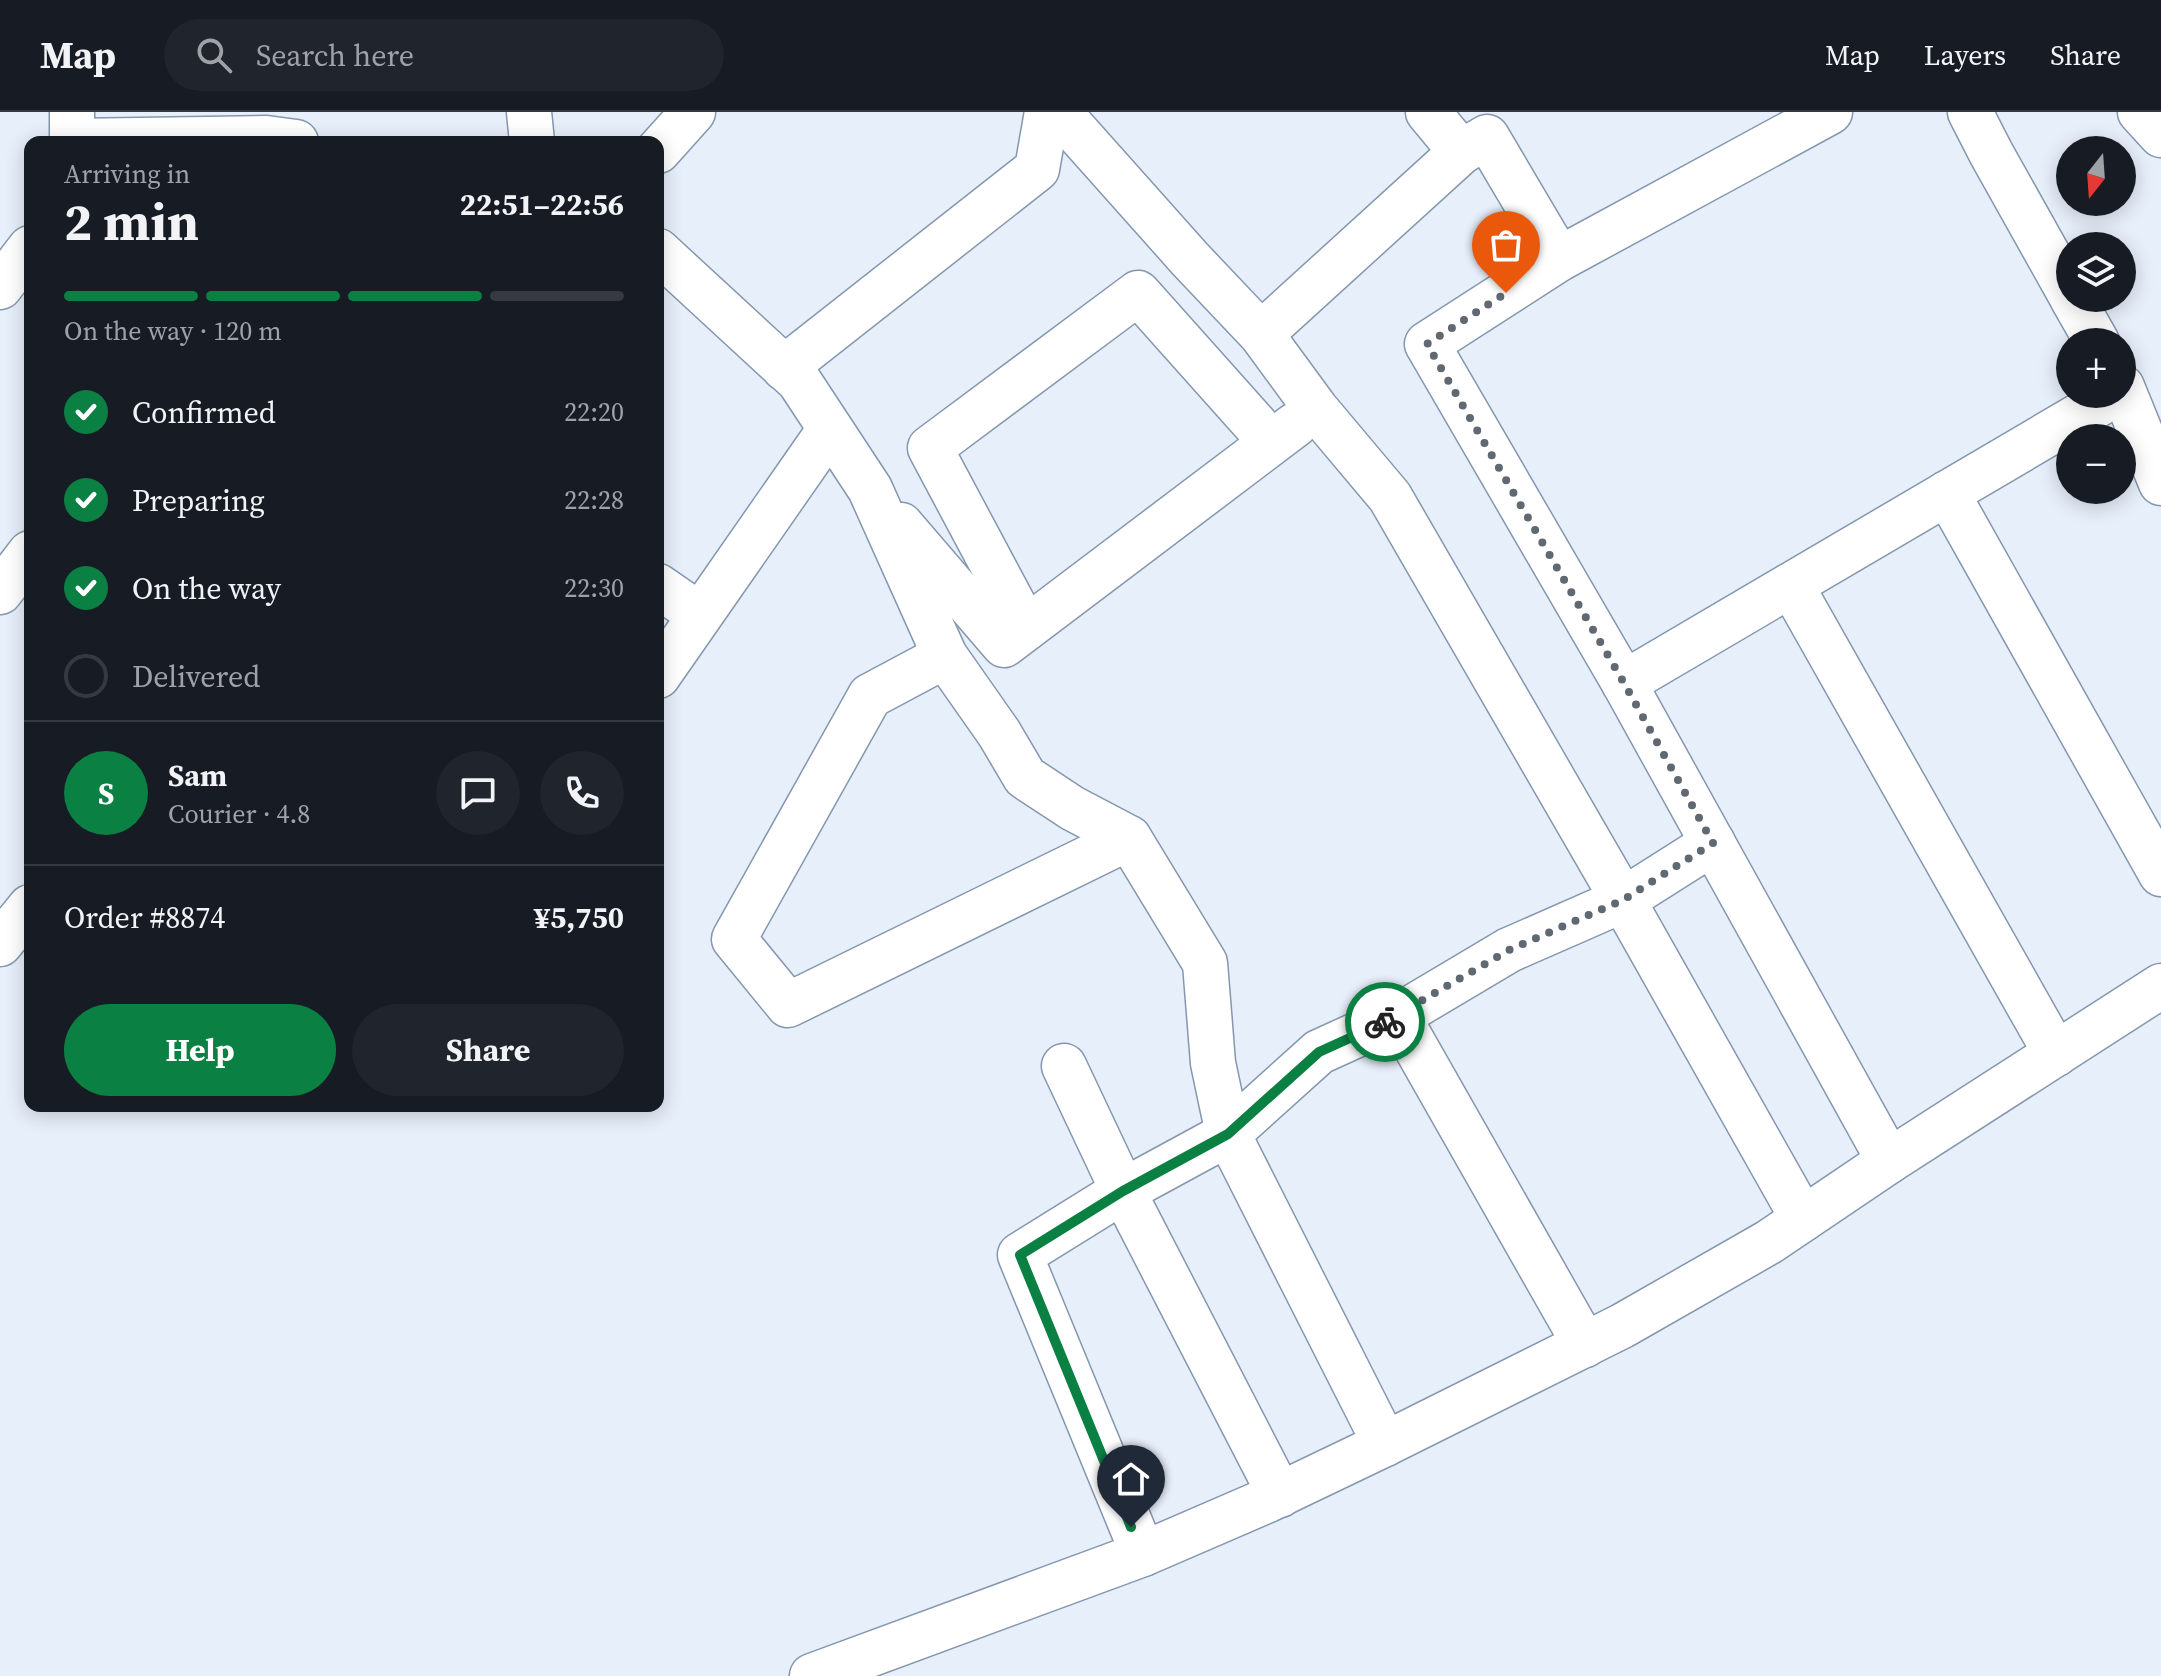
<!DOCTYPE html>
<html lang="en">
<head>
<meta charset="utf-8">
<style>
	:root { --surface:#171b24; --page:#20242c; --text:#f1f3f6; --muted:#9ea1a6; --line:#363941; --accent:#0b8043 }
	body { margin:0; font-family:"Source Serif 4",serif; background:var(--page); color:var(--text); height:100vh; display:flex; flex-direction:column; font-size:30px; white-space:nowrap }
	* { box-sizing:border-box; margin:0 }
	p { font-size:26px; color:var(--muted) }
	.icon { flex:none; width:44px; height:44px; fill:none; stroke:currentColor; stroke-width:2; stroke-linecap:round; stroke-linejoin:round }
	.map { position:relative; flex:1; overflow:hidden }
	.panel { position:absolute; left:24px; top:24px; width:640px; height:976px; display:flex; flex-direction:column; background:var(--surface); border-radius:16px; box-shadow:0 4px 20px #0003 }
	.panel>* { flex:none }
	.needle { width:52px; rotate:197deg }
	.controls { position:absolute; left:2056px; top:24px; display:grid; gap:16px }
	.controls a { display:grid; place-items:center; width:80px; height:80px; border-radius:50%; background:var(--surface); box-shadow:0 4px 20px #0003; font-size:40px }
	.pin { position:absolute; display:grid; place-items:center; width:68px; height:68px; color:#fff; margin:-82px -34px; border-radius:50% 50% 50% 0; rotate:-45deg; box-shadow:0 0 8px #0007 }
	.pin .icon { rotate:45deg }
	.courier { position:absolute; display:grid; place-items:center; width:80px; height:80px; margin:-40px; border:6px solid #0b8043; border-radius:50%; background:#fff; color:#222; box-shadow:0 2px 10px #0007 }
	.headline em { font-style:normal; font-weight:700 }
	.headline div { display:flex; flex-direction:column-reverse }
	.headline { display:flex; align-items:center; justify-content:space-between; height:136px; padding:0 40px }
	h1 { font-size:52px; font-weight:700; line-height:60px }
	.bar { display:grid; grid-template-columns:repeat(4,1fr); gap:12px 8px; align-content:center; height:96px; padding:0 40px }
	.bar i { height:10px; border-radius:6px; background:var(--line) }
	.bar .on { background:var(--accent) }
	.bar p { grid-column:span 4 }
	.line { display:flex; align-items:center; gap:20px; padding:0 40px; border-top:2px solid var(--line) }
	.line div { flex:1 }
	.round { display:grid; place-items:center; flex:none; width:84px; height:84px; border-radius:42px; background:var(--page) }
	ol { padding:0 40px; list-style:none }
	li { display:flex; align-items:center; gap:24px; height:88px }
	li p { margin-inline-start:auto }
	li .icon { padding:8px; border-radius:50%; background:var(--accent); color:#fff; stroke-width:4 }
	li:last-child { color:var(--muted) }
	li i { width:44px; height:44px; border:4px solid var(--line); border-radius:50% }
	.button { display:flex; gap:16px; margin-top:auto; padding:16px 40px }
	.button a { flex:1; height:92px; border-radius:48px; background:var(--accent); color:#fff; font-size:32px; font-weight:700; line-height:92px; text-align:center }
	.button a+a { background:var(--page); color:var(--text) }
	header { display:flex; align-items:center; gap:48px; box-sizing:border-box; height:112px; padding:0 40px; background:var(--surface); border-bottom:2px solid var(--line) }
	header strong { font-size:38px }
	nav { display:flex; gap:44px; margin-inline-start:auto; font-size:28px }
	.search { width:560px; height:72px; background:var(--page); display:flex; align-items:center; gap:20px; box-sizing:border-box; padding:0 28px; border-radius:44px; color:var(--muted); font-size:30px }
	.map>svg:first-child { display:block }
</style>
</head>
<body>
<header>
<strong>Map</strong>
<div class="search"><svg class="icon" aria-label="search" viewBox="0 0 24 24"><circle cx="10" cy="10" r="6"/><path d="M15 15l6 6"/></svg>Search here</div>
<nav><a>Map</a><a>Layers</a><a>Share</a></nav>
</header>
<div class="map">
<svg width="2161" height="1564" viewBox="0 0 2161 1564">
	<rect width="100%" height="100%" fill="#e7effa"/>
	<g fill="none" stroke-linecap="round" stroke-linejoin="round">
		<g stroke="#8497ae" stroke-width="47">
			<g id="minor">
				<polyline points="72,0 72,29 266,26 296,30"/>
				<polyline points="529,0 532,30"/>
				<polyline points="1059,0 1189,146 1261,222 1316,297 1390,385 1623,788 1803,1107"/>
				<polyline points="1428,0 1461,40 1487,25 1559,147"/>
				<polyline points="1830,0 1559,147 1427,232 1624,571 1889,1049"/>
				<polyline points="2140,0 2161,23"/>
				<polyline points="658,139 799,269 870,377 945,544 999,621 1025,665 1072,696 1129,726 1205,851 1213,951 1228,1022 1385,1332"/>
				<polyline points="0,175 30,136"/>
				<polyline points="1261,222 1461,40"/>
				<polyline points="784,256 1037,57 1047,0"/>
				<polyline points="1947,381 2161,762"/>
				<polyline points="901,413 1004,533 1295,313"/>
				<polyline points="1791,473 2056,942"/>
				<polyline points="658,474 700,503"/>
				<polyline points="0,480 30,441"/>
				<polyline points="1026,516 930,336 1138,181 1271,330"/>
				<polyline points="945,544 870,584 734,827 788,893 1129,726"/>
				<polyline points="658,564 830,317"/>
				<polyline points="1624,571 2116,282"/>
				<polyline points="1398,904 1585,1233"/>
				<polyline points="1064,954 1123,1079 1280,1383"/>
				<polyline points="1143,1442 1020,1143 1123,1079 1228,1022 1319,940 1398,904 1509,838 1623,788 1713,731"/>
			</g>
		</g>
		<g stroke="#8497ae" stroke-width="47">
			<g id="tertiary">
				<polyline points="1970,0 1991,41 2070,182"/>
				<polyline points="658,39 693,0"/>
				<polyline points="2072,186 2097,230"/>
				<polyline points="2122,275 2161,371"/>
				<polyline points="0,832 30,795"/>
				<polyline points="812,1564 1143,1442 1268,1388 1385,1332 1622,1214 1769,1130 1889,1049 2161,874"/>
			</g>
		</g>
		<use href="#minor" stroke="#fff" stroke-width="44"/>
		<use href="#tertiary" stroke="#fff" stroke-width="44"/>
	</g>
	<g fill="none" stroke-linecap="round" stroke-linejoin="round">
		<polyline stroke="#606872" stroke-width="8" stroke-dasharray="0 14.4" points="1385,910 1509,838 1623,788 1713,731 1624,571 1427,232 1506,181"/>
		<polyline stroke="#0b8043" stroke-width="10" points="1131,1415 1020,1143 1123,1079 1228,1022 1319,940 1385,910"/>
	</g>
</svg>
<div class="controls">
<a><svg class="needle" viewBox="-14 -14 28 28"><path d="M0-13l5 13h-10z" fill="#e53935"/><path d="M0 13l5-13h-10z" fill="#9ea1a6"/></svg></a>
<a><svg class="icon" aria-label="layers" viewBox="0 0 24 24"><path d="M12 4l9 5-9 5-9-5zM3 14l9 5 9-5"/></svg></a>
<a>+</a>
<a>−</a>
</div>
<div class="pin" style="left:1506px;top:181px;background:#ea580c"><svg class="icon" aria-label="bag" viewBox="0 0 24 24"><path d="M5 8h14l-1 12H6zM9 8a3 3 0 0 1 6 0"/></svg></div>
<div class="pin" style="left:1131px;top:1415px;background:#1f2937"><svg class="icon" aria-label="home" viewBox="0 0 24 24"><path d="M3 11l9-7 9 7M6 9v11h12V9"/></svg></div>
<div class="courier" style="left:1385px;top:910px"><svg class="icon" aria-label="bike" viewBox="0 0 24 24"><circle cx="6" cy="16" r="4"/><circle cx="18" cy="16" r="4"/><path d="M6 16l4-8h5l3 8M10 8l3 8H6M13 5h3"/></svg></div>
<section class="panel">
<div class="headline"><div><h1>2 min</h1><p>Arriving in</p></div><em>22:51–22:56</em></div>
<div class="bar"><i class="on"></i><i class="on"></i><i class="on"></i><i></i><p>On the way · 120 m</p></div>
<ol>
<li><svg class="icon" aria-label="check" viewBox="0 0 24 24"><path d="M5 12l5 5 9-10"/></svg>Confirmed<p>22:20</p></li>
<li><svg class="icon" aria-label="check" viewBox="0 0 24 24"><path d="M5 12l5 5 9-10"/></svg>Preparing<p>22:28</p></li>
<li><svg class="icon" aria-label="check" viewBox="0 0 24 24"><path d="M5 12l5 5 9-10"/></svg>On the way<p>22:30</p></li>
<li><i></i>Delivered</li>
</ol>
<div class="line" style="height:144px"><b class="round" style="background:var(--accent);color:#fff">S</b><div><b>Sam</b><p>Courier · 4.8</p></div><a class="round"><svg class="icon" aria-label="chat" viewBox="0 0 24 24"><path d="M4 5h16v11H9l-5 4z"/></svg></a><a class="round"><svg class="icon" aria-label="phone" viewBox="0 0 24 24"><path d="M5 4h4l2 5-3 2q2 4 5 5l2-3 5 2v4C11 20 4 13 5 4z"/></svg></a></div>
<div class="line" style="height:104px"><div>Order #8874</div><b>¥5,750</b></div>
<div class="button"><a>Help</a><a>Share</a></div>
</section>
</div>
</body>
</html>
